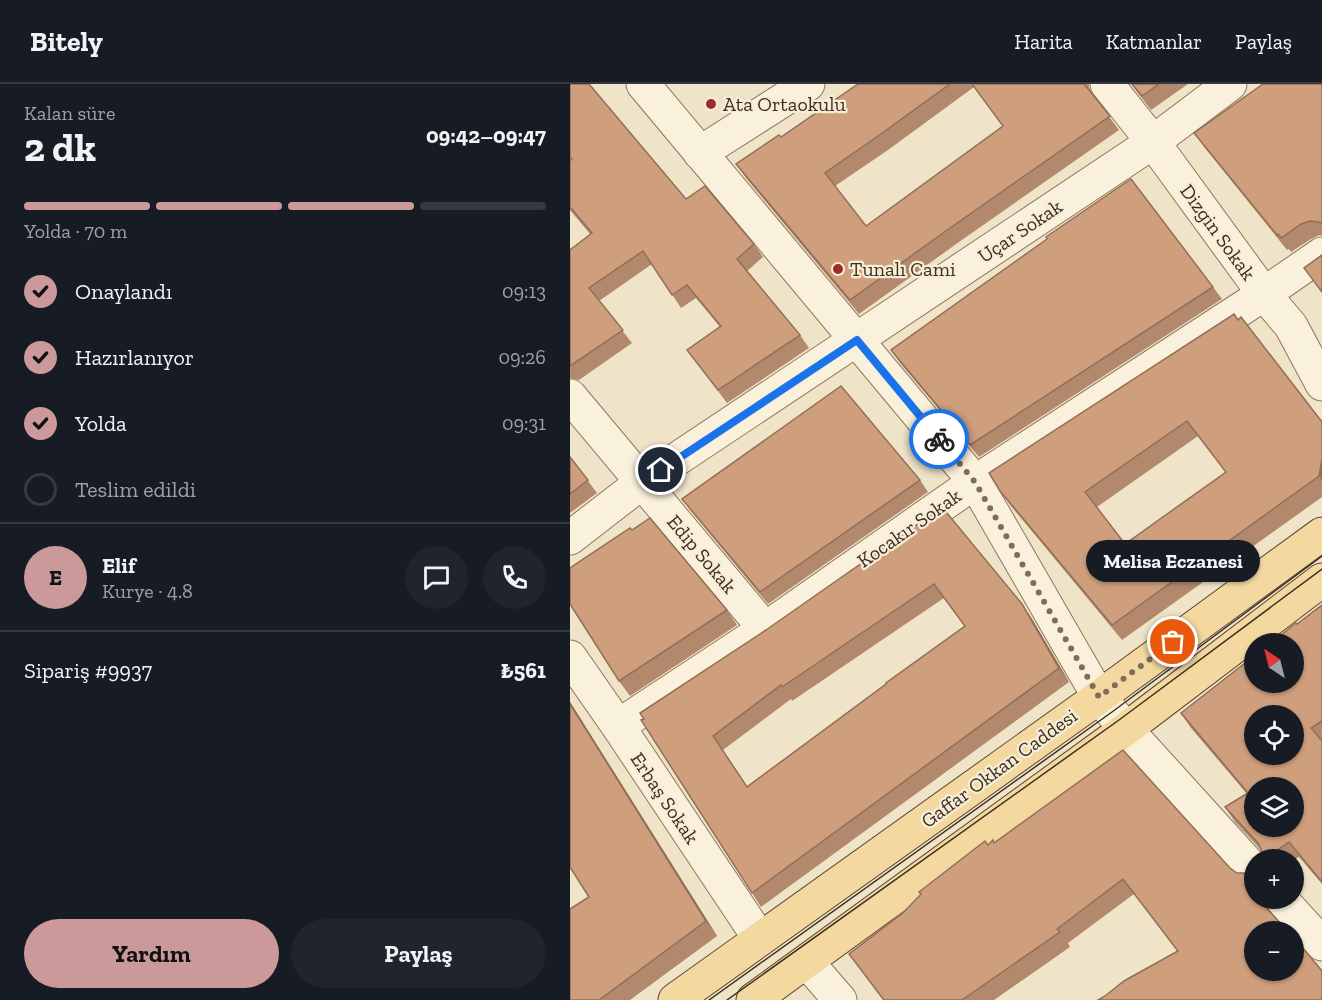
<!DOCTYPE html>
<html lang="tr">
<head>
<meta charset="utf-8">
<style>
	:root { --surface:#171b24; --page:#20242c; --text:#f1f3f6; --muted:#9ea1a6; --line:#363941; --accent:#cc999b }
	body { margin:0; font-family:"Zilla Slab",serif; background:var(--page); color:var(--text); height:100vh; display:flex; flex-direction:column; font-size:22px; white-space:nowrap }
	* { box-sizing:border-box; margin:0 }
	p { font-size:20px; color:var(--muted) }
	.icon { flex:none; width:33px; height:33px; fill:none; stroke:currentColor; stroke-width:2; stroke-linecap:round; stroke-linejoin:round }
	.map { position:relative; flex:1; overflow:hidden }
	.panel { display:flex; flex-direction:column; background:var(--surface); width:570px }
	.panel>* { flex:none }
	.needle { width:39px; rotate:325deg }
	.buttons { position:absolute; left:674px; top:549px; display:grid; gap:12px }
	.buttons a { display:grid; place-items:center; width:60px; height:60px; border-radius:50%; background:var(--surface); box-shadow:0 2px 4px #0004; font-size:30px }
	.pin { position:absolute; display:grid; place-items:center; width:51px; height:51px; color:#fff; margin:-26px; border:3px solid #fff; border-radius:50%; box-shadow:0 2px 6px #0007 }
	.courier { position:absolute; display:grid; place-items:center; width:60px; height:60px; margin:-30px; border:4px solid #1a73e8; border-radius:50%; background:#fff; color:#222; box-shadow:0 2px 8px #0007 }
	.bubble { position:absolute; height:42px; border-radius:21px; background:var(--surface); box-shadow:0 2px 4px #0004; font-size:20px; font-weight:700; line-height:42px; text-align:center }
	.headline em { font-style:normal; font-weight:700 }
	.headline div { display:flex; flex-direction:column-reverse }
	.headline { display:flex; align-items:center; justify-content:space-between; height:102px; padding:0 24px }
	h1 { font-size:39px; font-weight:700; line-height:45px }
	.bar { display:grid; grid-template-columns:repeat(4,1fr); gap:9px 6px; align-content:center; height:72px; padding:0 24px }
	.bar i { height:8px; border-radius:4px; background:var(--line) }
	.bar .current { background:var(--accent) }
	.bar p { grid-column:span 4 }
	.line { display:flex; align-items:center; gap:15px; padding:0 24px; border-top:2px solid var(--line) }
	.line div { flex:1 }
	.round { display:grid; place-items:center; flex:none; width:63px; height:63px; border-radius:32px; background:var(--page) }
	ol { padding:0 24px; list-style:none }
	li { display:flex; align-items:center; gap:18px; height:66px }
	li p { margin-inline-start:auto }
	li .icon { padding:6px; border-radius:50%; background:var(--accent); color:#111; stroke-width:4 }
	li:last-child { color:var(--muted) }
	li i { width:33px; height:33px; border:3px solid var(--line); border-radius:50% }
	.action { display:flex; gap:12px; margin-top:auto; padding:12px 24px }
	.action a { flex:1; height:69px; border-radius:36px; background:var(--accent); color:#111; font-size:24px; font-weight:700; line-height:69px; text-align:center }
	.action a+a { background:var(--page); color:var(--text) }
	header { display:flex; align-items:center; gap:36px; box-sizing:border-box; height:84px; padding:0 30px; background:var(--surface); border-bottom:2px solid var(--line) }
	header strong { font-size:28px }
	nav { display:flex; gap:33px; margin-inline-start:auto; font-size:21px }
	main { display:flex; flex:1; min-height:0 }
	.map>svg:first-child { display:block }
</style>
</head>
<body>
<header>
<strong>Bitely</strong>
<nav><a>Harita</a><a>Katmanlar</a><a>Paylaş</a></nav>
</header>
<main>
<section class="panel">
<div class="headline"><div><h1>2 dk</h1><p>Kalan süre</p></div><em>09:42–09:47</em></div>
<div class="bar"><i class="current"></i><i class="current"></i><i class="current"></i><i></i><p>Yolda · 70 m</p></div>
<ol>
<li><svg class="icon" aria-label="check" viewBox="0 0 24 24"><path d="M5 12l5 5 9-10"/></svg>Onaylandı<p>09:13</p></li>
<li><svg class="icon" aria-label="check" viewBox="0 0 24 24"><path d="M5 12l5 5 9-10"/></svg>Hazırlanıyor<p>09:26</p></li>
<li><svg class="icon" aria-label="check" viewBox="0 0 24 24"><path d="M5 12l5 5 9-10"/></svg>Yolda<p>09:31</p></li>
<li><i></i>Teslim edildi</li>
</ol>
<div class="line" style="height:108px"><b class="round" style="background:var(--accent);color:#111">E</b><div><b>Elif</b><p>Kurye · 4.8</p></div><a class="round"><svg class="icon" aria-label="chat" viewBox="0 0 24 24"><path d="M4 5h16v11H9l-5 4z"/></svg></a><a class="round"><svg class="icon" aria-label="phone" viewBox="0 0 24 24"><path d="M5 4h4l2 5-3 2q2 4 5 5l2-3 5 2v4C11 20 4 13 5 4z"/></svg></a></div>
<div class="line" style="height:78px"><div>Sipariş #9937</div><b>₺561</b></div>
<div class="action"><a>Yardım</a><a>Paylaş</a></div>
</section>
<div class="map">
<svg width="752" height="916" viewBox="0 0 752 916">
	<rect width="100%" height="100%" fill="#f0e4c8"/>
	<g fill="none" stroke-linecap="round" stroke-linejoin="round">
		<g stroke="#8d765c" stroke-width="35">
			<g id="minor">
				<polyline points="73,0 405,398 529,613 556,645 684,786"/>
				<polyline points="537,0 583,58 694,210 721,242 752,300"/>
				<polyline points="130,69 238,0"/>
				<polyline points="0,312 195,545"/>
				<polyline points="0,454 71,399 583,58 660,0"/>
				<polyline points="0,573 48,642 190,855"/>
				<polyline points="48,642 195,545 405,398 694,210 752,170"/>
				<polyline points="710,814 752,860"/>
				<polyline points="237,878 270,916"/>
			</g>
		</g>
		<g stroke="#5b4430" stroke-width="35">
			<g id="major">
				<polyline points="105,916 529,613 752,450"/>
				<polyline points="183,916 556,645 752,496"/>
			</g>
		</g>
		<use href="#minor" stroke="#faf1dc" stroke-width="33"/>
		<use href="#major" stroke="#f3d9a0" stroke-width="33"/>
		<g stroke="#3d2e20" stroke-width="1.5">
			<polyline points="139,916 542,628 752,472"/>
			<polyline points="157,916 549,636 752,485"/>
		</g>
	</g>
	<g fill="#b2896c" fill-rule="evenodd">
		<polygon points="0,0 116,115 184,160 193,173 177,187 230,251 239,264 157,319 117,266 150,243 126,214 111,224 82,180 29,217 62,259 9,296 0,294 0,166 20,150 0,126 0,77 1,77 0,75"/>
		<path d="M288,0H519V3L521,8L549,46L389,158L289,230L176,94L166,80L211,53ZM404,3L433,42L296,142L265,102L318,66Z"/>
		<polygon points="561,0 618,0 581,26"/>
		<polygon points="752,0 752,152 750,151 741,155 721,168 719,165 717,166 635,64 624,49"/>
		<polygon points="643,203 652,215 409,373 330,279 321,266"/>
		<path d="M664,230L752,338V413L552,556L441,422L430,407ZM628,352L656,389L555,460L527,423Z"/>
		<polygon points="0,373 27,409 0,429"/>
		<polygon points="350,396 358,408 198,520 121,427 112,415"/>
		<path d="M372,423L452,520L462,535L499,598L191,823L71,636L196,546ZM374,514L395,543L177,702L153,666L221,615L222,617Z"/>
		<polygon points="752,521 752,800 729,773 723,777 723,776 692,776 691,766 665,738 655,723 677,710 621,644 611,629"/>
		<polygon points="157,526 167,541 60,612 49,597"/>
		<polygon points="0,618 147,852 60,916 0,916 19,813 0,783"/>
		<polygon points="425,759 660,784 667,789 674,789 684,804 684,814 692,814 692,819 608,868 564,810 498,859 500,863 424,916 313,916 279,870 418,761"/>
	</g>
	<g fill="#916f58">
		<polygon points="752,374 752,397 749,392"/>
		<polygon points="452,520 462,535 499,598 489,584"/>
		<polygon points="0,618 147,852 136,837 0,620"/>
	</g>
	<g fill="#cf9f7d" stroke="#916f58" stroke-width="1.5" fill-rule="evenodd">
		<polygon points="0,0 19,0 116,115 135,102 184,160 167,175 230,251 148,306 117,266 151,242 117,201 102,211 73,167 19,204 53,246 0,282 0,166 22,149 0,123 0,77 2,75 0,73"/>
		<polygon points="288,0 380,0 308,52 255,89 296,142 433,42 402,0 514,0 540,32 380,144 280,216 166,80 209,51 211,53"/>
		<polygon points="562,0 589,0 572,12"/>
		<polygon points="693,0 752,0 752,140 749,138 740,137 731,140 711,154 708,150 707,151 624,49"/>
		<polygon points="561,95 643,203 400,361 321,266 477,155 476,153"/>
		<polygon points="752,171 752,208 734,184"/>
		<path d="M664,230L668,236L671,233L752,338V374L749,392L542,541L430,407L419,389ZM617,337L656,388L555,460L515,408Z"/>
		<polygon points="271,302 350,396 190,508 112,415"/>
		<polygon points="0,373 18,396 0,410"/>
		<path d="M372,423L452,520L489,584L182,809L71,636L74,635L70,629L196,546ZM364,500L395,542L316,599V600L177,703L143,652L211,601L212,603Z"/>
		<polygon points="80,434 157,526 49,597 0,520 0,484 60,444 62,446"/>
		<path d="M752,521V637L741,644L752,657V798L719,758L693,776H692V768L688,759L655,723L678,709L611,629L684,572V598H723V560H700L726,539L727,540ZM684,632H723V670H684ZM684,704H723V742H684Z"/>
		<polygon points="0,620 136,837 29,916 0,916 0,825 19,813 0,783"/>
		<polygon points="553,666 660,784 667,789 674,789 681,800 682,804 684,808 684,814 688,814 718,848 684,848 684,886 723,886 723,852 752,887 752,916 528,916 535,912 554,897 608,867 553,795 487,845 490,848 392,916 314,916 279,870 333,829 351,810 349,808 415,757 418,761 423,756 424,759"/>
	</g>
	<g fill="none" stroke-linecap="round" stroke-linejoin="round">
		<polyline stroke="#7c6e5b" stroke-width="6" stroke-dasharray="0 10.8" points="369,355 405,398 529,613 603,558"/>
		<polyline stroke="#1a73e8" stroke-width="8" points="91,386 287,256 369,355"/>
	</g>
	<g fill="#9e2a2b" stroke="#f7eed8" stroke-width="2">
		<circle cx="141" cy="20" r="6"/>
		<circle cx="268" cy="185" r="6"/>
	</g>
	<g text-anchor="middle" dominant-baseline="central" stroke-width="4.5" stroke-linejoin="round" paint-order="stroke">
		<g font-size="20" fill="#3d2e20" stroke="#f7eed8" text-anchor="start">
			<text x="153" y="20">Ata Ortaokulu</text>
			<text x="280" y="185">Tunalı Cami</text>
		</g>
		<g font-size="20" fill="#3d2e20" stroke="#f7eed8">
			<text transform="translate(450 147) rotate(-34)">Uçar Sokak</text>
			<text transform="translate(648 148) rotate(54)">Dizgin Sokak</text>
			<text transform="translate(339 444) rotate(-35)">Kocakır Sokak</text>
			<text transform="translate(132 470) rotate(50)">Edip Sokak</text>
			<text transform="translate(429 684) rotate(-36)">Gaffar Okkan Caddesi</text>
			<text transform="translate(95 714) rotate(56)">Erbaş Sokak</text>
		</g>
	</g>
</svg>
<div class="buttons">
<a><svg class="needle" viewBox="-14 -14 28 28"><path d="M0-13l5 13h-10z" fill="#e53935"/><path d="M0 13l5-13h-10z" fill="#9ea1a6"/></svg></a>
<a><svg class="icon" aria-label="locate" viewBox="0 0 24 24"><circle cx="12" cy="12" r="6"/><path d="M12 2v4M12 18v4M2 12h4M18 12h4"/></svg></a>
<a><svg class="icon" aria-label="layers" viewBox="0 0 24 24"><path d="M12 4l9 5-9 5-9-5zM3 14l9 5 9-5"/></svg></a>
<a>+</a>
<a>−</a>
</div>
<div class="pin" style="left:603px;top:558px;background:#ea580c"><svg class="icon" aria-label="bag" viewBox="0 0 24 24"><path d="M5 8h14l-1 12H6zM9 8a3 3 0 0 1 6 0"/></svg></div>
<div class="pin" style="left:91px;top:386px;background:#1f2937"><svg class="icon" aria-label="home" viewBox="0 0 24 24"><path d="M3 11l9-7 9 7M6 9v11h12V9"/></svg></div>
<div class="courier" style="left:369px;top:355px"><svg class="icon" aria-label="bike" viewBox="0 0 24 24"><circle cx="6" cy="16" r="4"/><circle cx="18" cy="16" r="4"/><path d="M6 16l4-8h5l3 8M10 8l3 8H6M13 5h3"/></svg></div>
<div class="bubble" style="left:516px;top:456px;width:174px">Melisa Eczanesi</div>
</div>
</main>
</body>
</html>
